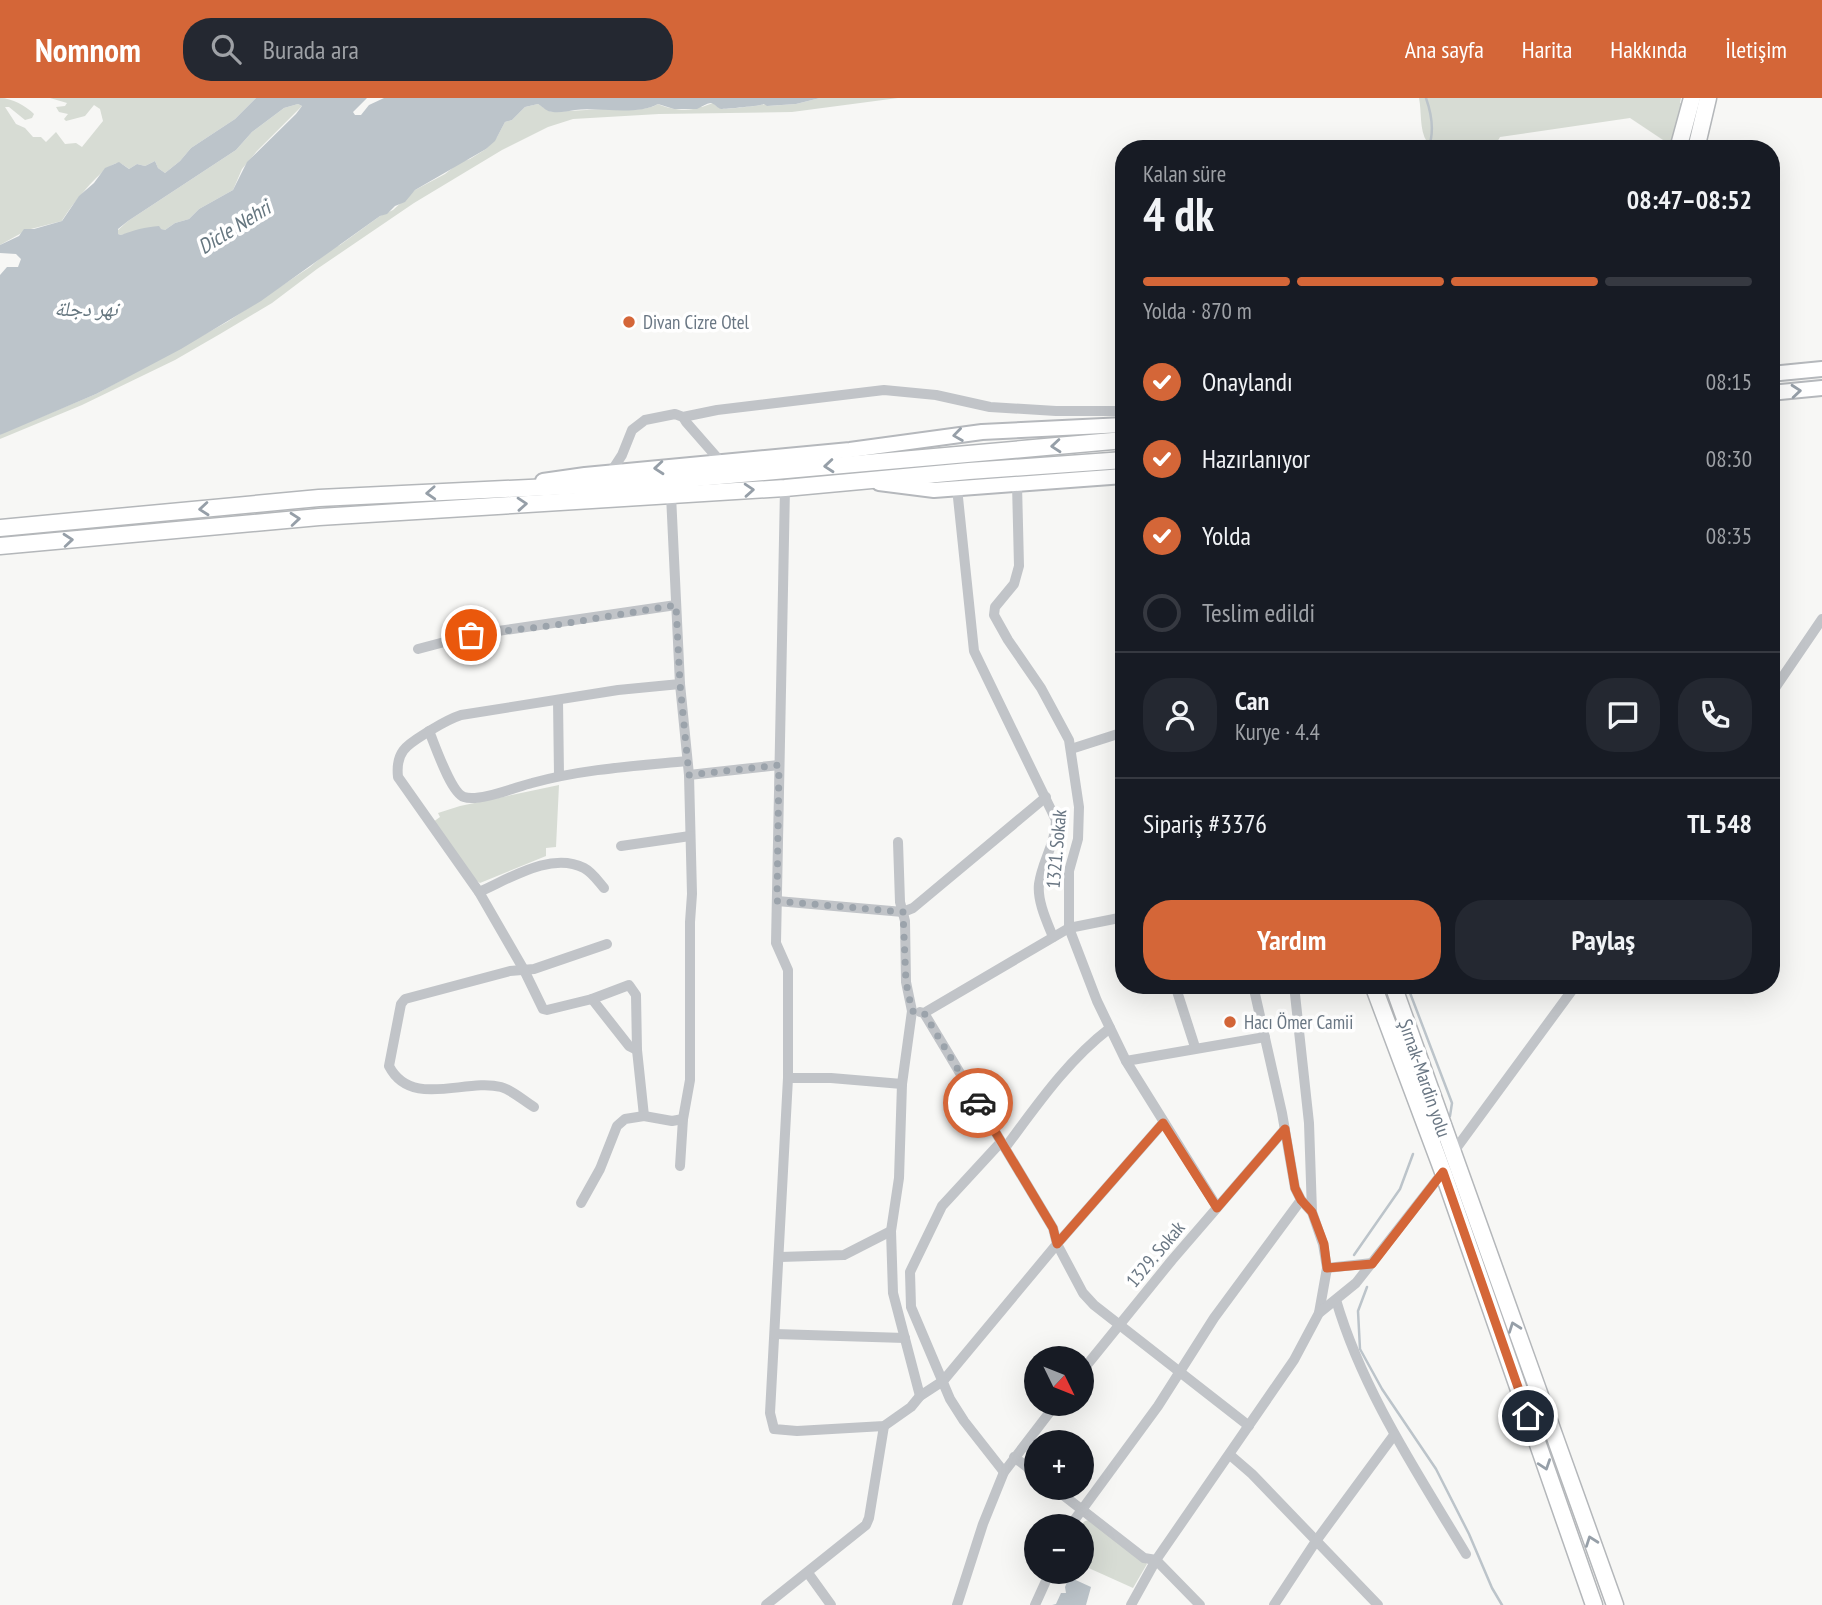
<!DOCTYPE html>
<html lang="tr">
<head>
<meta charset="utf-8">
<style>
	:root { --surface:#171b24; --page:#242831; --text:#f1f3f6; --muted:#9ea1a6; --line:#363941; --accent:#d46638 }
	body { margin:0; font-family:"PT Sans Narrow","Noto Naskh Arabic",sans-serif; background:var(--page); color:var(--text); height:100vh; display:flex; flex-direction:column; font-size:26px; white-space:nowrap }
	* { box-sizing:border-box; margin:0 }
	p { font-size:23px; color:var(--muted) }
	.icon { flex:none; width:38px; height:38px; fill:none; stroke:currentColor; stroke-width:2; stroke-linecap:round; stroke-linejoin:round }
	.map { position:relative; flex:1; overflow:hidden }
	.drawer { position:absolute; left:1115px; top:42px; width:665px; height:854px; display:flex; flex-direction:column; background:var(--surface); border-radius:28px; box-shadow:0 7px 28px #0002 }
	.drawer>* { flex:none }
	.needle { width:46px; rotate:133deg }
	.tools { position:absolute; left:1024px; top:1248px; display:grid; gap:14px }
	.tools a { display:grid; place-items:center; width:70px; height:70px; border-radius:50%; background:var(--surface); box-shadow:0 7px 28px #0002; font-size:35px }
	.pin { position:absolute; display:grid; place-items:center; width:60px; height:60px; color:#fff; margin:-30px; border:4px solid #fff; border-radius:50%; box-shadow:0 2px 7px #0007 }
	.courier { position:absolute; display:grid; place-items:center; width:70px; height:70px; margin:-35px; border:5px solid #d46638; border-radius:50%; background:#fff; color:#222; box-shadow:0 2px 9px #0007 }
	.headline em { font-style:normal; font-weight:800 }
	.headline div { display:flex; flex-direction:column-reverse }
	.headline { display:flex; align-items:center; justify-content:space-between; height:119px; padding:0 28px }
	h1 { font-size:46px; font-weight:800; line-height:52px }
	.bar { display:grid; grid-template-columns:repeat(4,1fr); gap:10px 7px; align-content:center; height:84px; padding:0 28px }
	.bar i { height:9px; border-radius:5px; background:var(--line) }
	.bar .current { background:var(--accent) }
	.bar p { grid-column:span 4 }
	.line { display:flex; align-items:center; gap:18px; padding:0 28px; border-top:2px solid var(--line) }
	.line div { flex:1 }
	.round { display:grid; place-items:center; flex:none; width:74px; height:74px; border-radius:28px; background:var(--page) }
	ol { padding:0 28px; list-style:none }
	li { display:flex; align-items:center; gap:21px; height:77px }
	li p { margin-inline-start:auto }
	li .icon { padding:7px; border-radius:50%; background:var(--accent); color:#fff; stroke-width:4 }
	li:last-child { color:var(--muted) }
	li i { width:38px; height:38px; border:4px solid var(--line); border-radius:50% }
	.action { display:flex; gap:14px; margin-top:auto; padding:14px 28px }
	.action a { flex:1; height:80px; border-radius:28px; background:var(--accent); color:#fff; font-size:28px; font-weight:800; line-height:80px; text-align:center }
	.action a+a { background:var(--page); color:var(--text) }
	header { display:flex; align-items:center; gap:42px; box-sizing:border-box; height:98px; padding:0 35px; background:var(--accent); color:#fff }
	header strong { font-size:33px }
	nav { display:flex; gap:38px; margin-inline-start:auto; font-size:24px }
	.search { width:490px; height:63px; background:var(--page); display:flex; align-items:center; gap:18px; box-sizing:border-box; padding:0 24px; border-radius:28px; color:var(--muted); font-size:26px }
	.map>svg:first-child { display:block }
</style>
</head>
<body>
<header>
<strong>Nomnom</strong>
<div class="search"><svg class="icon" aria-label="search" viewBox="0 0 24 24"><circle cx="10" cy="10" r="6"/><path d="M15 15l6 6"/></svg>Burada ara</div>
<nav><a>Ana sayfa</a><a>Harita</a><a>Hakkında</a><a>İletişim</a></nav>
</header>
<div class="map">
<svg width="1822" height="1507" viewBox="0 0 1822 1507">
	<rect width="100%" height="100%" fill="#f7f7f5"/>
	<g fill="#d7dcd4">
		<path d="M0,0C12,0 26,8 34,16L32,20L25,22L9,9H5L16,26L25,30L33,39H41L46,44L56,34L65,46L76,45L82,49L103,23L100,11L94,7L85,18L66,23L64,21L68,16L59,14L56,9L65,8L67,5L50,0H256L235,21L191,50L180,63L165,75L158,70L155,63L145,68L137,66L129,71C126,69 123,66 119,65C106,63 69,110 62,123L27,132L0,147Z"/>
		<path d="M820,0H898L792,14L659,16L573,21L548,29L502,52L414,105L317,171L272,205L220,236L175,262L82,307L0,341V337L5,334L96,296L227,224L310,169L332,150L340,147L380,118L393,112L415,92L445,76L460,64L470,61L486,51L497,39L505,24L512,22L525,9L538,6L551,14L621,10C633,12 648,12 658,6C669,11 690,15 700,8L702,9L713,5C716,8 718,10 723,11C729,11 760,8 765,6L768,8L796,6Z"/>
		<path d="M1419,0H1681L1680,5L1689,7L1685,22L1669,46L1630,20L1500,39L1493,51H1423L1427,44C1419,31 1422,15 1419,0Z"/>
		<polygon points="298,6 302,8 257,53 242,71 233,92 199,111 189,121 175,125 165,132 149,130 121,137 118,136 118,132 128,123 236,52 252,34 284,10"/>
		<polygon points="559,687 556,749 546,750 546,758 480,785 474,781 433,724 440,719 438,715 460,708"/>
		<polygon points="1089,1422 1147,1466 1133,1490 1082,1467 1080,1428 1085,1423"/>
	</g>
	<g fill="#bcc4ca" fill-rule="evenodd">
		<path d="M256,0H367L353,14L355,17H361L369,7L384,0H820L796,6L767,8L764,6C761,8 725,11 721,11C717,10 715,6 711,5C707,5 699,10 697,11H674L658,6C637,18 598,9 575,12C568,13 560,15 553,14C547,14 543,9 538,6L525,9L512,22L505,24L495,43L486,51L415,92L405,104L395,108L387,116L380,118L261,203L181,251L96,296L0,337V177L7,169H18L21,161L16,156L0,155V147L19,138L24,131H34L62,123L79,98L94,85L105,70L119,64L129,71L137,66L145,68L155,63L158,70L165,75L180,63L191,50L235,21ZM298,6L302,8L296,16L247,64L233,92L199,111L189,121L175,125L165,132L161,131L159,128C145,129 134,132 121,137L118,136V131L128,123L236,52L252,34L284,10Z"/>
		<polygon points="1069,1479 1091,1489 1086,1507 1052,1507 1056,1506 1061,1495 1066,1495 1065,1489"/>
	</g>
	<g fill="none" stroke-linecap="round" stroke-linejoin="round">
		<g stroke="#bcc4ca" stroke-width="2.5">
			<path d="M1426,0C1432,17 1435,34 1428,51"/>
			<polyline points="1407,887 1452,1005 1450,1018"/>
			<polyline points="1354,1157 1400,1091 1413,1056"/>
			<polyline points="1367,1189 1358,1213 1360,1251 1382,1291 1436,1371 1469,1436 1492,1490 1502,1507"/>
		</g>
		<g stroke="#b5b8bc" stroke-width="18">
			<g id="major">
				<polyline points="1771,276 1822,271"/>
				<polyline points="1771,295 1822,290"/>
				<polyline points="543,383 585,377 850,352 982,334 1124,327"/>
				<polyline points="879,385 934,392 1124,378"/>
			</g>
		</g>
		<g stroke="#b4b7ba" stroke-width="19">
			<g id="highway">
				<polyline points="1678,51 1692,0"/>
				<polyline points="1696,51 1708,0"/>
				<polyline points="0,430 319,400 652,384 1124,342"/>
				<polyline points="0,448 319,419 785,390 969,373 1124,362"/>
				<polyline points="1373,887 1443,1074 1594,1507"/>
				<polyline points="1393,887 1615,1507"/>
			</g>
		</g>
		<g stroke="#c1c4c8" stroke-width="10">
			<polyline points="683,319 686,324 721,364"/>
			<polyline points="611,374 622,357 632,332 645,322 675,316 683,319 717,312 884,292 936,297 990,309 1056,313 1124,313"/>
			<polyline points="1017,386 1019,468 1014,486 995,509 994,517 1008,542 1041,590 1069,642 1079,709 1078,741 1069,773 1069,830 1097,903 1126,963 1217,1109"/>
			<polyline points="785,390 776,845 788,872 788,980 770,1315 774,1331 797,1333 884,1328 911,1309 920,1298 943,1283 1057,1146 1163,1025"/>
			<path d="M957,390L974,553L1056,722C1056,745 1042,763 1039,786C1037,803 1047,824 1053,839"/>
			<polyline points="671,397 680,586 689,677 692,796 690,824 690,982 683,1021 680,1068"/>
			<polyline points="418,551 471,537 676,507"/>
			<polyline points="1771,596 1822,521"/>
			<polyline points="558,602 559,677"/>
			<path d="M429,633C435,647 451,695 464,699C479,704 516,689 532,685C583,671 635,668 687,663"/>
			<polyline points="1071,651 1124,634"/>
			<polyline points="689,677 779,667"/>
			<polyline points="898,744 900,804 905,823 906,884 912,913 902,986 899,1080 891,1133 893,1195 920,1298"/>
			<polyline points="621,748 690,738"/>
			<path d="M479,794C509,781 551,753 584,770C592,774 598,783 604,790"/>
			<polyline points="777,803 903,814 913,810 1046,699"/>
			<polyline points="1175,887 1195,949"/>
			<polyline points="1253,887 1282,1015 1295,1090 1301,1102 1312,1114 1323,1146 1327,1170 1319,1215"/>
			<polyline points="1294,887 1309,1025 1312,1114"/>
			<polyline points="592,901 629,948 637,952"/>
			<polyline points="920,914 924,915 1069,830 1124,819"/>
			<polyline points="924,915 1053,1130 1057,1146 1083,1195 1094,1207 1249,1328"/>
			<polyline points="1126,963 1265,939"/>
			<polyline points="788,980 831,980 902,986"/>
			<path d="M534,1009C524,1003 512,992 501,989C465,980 411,1011 389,968L401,906L405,901L510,873L534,871L607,846"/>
			<path d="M644,1018L637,952L636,897L629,887L592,901L547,912L543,911L524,872L479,794L398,679C395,651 409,646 431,632C441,626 449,621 461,617L618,592L680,586"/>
			<polyline points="1001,1044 942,1108 910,1174 911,1209 950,1301 964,1323 1004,1374"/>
			<path d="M1005,1050C1037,1007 1067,963 1110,930"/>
			<polyline points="1452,1056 1576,887"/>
			<polyline points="581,1105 600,1071 617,1028 625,1021 644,1018 672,1023 683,1021"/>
			<polyline points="780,1159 844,1157 891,1133"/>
			<polyline points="1327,1170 1372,1165"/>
			<path d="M1336,1202C1363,1294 1417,1374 1466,1456"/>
			<polyline points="775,1236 905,1240"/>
			<polyline points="1082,1273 1172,1162 1285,1031"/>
			<polyline points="1230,1357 1252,1376 1378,1507"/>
			<polyline points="1014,1359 1036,1376"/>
			<polyline points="1054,1390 1144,1460 1156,1462 1200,1507"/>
			<polyline points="1070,1428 1158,1308 1214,1220 1301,1102"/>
			<polyline points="808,1475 831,1507"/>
			<polyline points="766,1507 866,1427 869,1420 884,1328"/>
			<polyline points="957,1507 983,1426 1004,1374 1056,1306"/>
			<polyline points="1035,1507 1050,1474"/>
			<polyline points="1131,1507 1156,1462 1294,1262 1319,1215 1356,1185 1443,1074"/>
			<polyline points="1274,1507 1316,1443 1394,1337"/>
		</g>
		<use href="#major" stroke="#fff" stroke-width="14"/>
		<use href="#highway" stroke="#fff" stroke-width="16"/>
	</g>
	<defs><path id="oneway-chevron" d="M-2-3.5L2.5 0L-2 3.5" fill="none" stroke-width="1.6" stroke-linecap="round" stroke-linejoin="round" transform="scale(1.75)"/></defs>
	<g stroke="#969fa8">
		<use href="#oneway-chevron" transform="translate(1796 293) rotate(-5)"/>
		<use href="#oneway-chevron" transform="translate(958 337) rotate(172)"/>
		<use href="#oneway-chevron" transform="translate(1056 348) rotate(175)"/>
		<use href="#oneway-chevron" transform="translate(829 368) rotate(175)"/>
		<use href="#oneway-chevron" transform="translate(659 370) rotate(175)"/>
		<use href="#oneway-chevron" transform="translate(749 392) rotate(-4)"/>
		<use href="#oneway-chevron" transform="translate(431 395) rotate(177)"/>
		<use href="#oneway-chevron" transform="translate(522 406) rotate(-4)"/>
		<use href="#oneway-chevron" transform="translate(204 411) rotate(175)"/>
		<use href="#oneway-chevron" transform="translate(295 421) rotate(-5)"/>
		<use href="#oneway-chevron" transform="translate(68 442) rotate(-5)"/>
		<use href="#oneway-chevron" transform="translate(1514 1229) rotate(-110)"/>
		<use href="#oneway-chevron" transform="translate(1545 1367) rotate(71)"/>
		<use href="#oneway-chevron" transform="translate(1591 1443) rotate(-110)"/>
	</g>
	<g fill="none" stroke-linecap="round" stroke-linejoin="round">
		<polyline stroke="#9ba3ab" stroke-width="7" stroke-dasharray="0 12.6" points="471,537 556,527 676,507 680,586 689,677 779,667 777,803 903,814 906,884 912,913 924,915 978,1005"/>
		<polyline stroke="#d46638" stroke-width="9" points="978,1005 1053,1130 1057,1146 1163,1025 1217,1110 1285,1031 1295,1090 1301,1102 1312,1114 1324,1146 1327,1170 1372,1166 1443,1074 1528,1318"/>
	</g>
	<g fill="#d46638" stroke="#fff" stroke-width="2.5">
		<circle cx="629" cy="224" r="7"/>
		<circle cx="1230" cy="924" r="7"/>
	</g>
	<g text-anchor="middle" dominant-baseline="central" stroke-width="7" stroke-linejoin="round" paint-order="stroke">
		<g font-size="19" fill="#697683" stroke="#fff" text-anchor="start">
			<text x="643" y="224">Divan Cizre Otel</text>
			<text x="1244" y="924">Hacı Ömer Camii</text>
		</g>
		<g font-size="19" fill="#697683" stroke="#fff">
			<text transform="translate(1056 751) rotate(-85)">1321. Sokak</text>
			<text transform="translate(1425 980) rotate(71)">Şırnak-Mardin yolu</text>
			<text transform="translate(1155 1156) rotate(-50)">1329. Sokak</text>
		</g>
		<g font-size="21" font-style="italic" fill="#65767f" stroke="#fff">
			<text transform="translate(234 129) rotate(-32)">Dicle Nehri</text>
			<text x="86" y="210">نهر دجلة</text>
		</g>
	</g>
</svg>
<div class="tools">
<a><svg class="needle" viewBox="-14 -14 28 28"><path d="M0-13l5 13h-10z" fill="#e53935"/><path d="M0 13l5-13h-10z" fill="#9ea1a6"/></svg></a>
<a>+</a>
<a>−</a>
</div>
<div class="pin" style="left:471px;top:537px;background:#ea580c"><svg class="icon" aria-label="bag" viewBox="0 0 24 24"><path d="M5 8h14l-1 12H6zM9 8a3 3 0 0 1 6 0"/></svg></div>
<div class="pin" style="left:1528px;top:1318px;background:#1f2937"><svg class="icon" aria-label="home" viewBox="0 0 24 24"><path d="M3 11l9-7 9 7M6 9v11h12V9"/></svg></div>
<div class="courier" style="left:978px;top:1005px"><svg class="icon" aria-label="car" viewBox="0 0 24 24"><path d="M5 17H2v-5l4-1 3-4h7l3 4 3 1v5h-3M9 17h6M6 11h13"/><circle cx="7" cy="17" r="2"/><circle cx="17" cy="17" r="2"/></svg></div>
<section class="drawer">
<div class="headline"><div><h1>4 dk</h1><p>Kalan süre</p></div><em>08:47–08:52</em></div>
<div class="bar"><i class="current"></i><i class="current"></i><i class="current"></i><i></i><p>Yolda · 870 m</p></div>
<ol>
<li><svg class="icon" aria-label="check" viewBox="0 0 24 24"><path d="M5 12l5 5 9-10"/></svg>Onaylandı<p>08:15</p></li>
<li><svg class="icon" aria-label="check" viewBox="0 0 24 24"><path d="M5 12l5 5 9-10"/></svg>Hazırlanıyor<p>08:30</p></li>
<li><svg class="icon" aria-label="check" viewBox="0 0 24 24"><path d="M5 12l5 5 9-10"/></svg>Yolda<p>08:35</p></li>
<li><i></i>Teslim edildi</li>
</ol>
<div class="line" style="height:126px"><a class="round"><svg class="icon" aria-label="person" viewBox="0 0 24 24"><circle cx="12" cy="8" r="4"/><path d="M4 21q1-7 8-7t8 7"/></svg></a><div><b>Can</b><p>Kurye · 4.4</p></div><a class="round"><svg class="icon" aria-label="chat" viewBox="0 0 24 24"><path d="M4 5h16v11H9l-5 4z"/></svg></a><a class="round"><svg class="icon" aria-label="phone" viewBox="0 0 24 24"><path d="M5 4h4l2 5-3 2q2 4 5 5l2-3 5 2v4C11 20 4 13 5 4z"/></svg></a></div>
<div class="line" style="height:91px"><div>Sipariş #3376</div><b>TL 548</b></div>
<div class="action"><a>Yardım</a><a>Paylaş</a></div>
</section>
</div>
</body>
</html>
